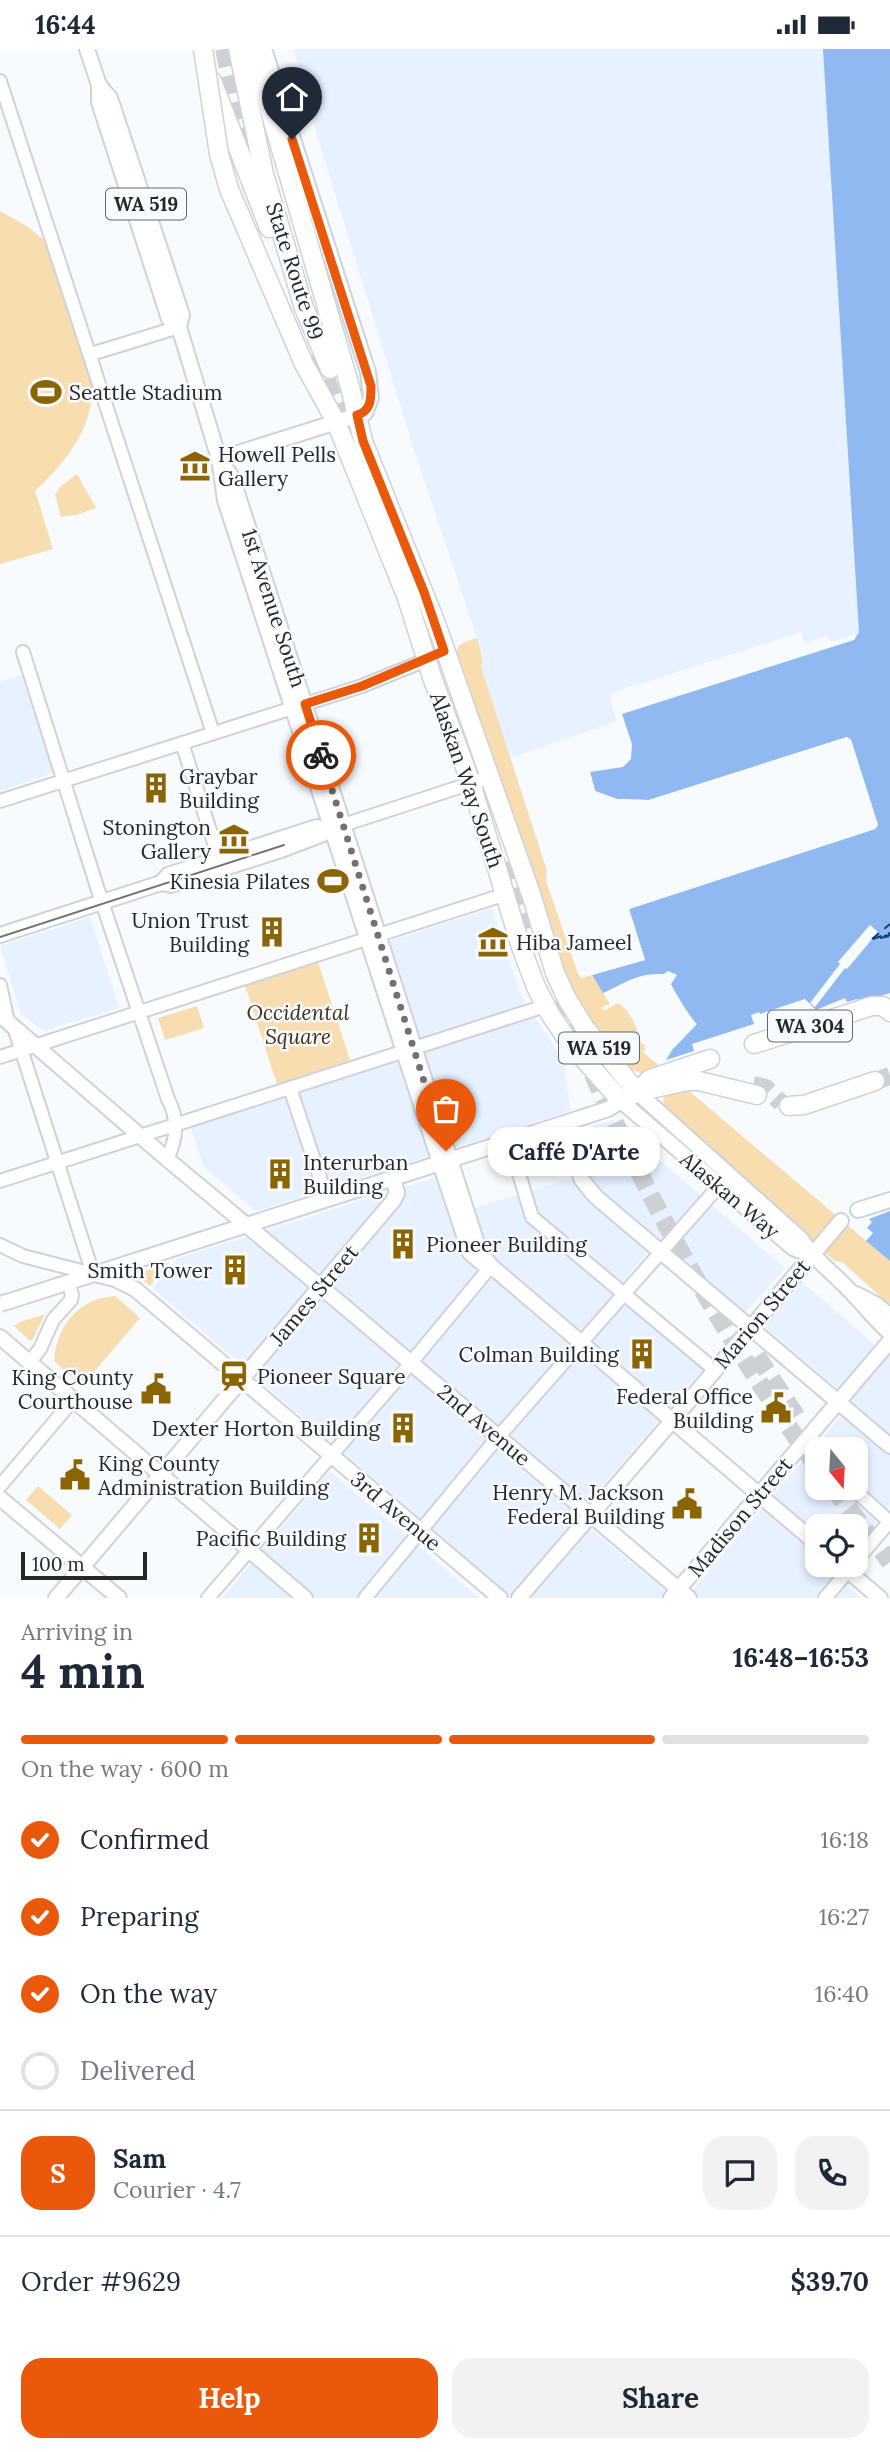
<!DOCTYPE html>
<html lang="en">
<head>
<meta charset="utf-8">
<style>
	:root { --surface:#fff; --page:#f2f2f3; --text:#1f2937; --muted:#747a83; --line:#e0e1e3; --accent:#ea580c }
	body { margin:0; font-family:Lora,serif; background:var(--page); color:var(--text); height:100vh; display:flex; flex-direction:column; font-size:26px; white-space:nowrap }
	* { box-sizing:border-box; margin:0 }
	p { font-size:23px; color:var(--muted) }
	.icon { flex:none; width:38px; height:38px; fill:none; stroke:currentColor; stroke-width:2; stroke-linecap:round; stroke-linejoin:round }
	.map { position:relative; height:1549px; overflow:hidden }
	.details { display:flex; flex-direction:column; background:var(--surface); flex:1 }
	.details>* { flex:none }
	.needle { width:46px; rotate:162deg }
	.tools { position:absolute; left:805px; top:1388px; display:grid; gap:14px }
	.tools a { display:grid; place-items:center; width:63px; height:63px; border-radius:14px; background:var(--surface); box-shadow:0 4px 10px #0003; font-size:35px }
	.scale { position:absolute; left:21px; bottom:18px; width:126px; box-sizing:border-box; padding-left:7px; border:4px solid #252729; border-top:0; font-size:19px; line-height:24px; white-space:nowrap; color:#252729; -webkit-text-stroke:5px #f8fbfe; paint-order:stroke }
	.pin { position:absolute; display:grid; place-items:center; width:60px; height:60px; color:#fff; margin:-72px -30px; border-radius:50% 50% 50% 0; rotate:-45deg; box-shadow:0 0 7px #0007 }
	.pin .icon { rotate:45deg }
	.courier { position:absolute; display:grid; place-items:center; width:70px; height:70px; margin:-35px; border:5px solid #ea580c; border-radius:50%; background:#fff; color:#222; box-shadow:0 2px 9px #0007 }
	.bubble { position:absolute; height:49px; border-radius:21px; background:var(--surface); box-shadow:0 4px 10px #0003; font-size:23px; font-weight:800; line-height:49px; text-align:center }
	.summary em { font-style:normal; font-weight:800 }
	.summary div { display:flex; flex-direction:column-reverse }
	.summary { display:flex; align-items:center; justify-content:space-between; height:119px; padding:0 21px }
	h1 { font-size:46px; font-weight:800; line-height:52px }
	.bar { display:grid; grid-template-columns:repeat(4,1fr); gap:10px 7px; align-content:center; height:84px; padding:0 21px }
	.bar i { height:9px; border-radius:5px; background:var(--line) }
	.bar .active { background:var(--accent) }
	.bar p { grid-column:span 4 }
	.line { display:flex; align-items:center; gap:18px; padding:0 21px; border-top:2px solid var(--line) }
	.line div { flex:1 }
	.round { display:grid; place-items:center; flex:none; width:74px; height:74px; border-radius:21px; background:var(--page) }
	ol { padding:0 21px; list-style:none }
	li { display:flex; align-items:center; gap:21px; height:77px }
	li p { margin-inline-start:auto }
	li .icon { padding:7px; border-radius:50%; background:var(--accent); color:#fff; stroke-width:4 }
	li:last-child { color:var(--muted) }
	li i { width:38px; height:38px; border:4px solid var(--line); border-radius:50% }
	.action { display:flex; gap:14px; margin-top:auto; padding:14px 21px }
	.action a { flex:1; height:80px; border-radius:21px; background:var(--accent); color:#fff; font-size:28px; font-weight:800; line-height:80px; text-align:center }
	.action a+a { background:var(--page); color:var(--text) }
	.status { display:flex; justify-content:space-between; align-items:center; height:49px; padding:0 35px; background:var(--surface); direction:ltr }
	.status svg { height:19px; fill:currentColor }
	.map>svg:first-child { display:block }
</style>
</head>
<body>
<div class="status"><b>16:44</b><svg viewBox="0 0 49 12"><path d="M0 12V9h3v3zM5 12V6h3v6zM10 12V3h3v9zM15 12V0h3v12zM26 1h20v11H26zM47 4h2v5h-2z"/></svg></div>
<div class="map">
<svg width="890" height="1549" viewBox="0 0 890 1549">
	<rect width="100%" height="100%" fill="#f8fbfe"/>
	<g fill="#e7f1ff" fill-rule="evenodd">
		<polygon points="294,0 824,0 861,581 855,587 852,586 831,593 827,586 805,594 801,583 611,644 610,651 617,672 510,709 481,618 483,612 473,577 416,407 316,83"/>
		<polygon points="21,626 53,724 0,742 0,633"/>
		<polygon points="492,859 522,949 564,1012 570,1062 256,1162 203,1117 191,1079 424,1004 390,892"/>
		<polygon points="90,868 119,959 44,982 21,965 0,897"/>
		<polygon points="613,1071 785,1219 745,1264 658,1191 615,1242 705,1318 576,1468 675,1549 513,1549 152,1239 179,1209 461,1120 475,1159 589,1124 577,1082"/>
		<path d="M800,1231L890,1309V1456L856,1496V1477H817V1516H839L832,1524L861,1549H686L853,1353L762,1275ZM817,1400H856V1438H817Z"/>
		<polygon points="329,1422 389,1472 479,1549 222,1549"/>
	</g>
	<g fill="#f7ddaf">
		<path d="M0,162L28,178L44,191L92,337C94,379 64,415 35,442L53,500L0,515Z"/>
		<polygon points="77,425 96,459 76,466 61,468 55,446 61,437"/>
		<path d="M477,589L483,613L481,618L547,822L546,832L578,925L582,929L592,926L610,955L602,958L604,962L618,954C630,960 638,981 641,994L644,995L645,1000L643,1003L890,1212V1260L883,1253L880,1247L842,1213L835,1212L734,1126L731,1116L665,1057L663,1052L665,1045L640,1024L626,1018L608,1000L567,934L505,742L456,603C458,593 468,592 477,589Z"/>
		<polygon points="318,913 350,1011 277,1035 245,937"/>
		<polygon points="197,957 204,979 165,991 158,969"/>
		<polygon points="170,1213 150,1237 141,1230 142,1223"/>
		<path d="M115,1247L140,1269L82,1337L54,1312C56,1277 79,1249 115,1247Z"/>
		<polygon points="45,1265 33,1290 30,1292 14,1277 20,1273"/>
		<polygon points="38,1437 72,1466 60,1480 26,1451"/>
	</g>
	<g fill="#91b9f1">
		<path d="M823,0H890V944L861,953L857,950L847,953L845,949L816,961L805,950L760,965L759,963L751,966L754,975L692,995L694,1002L666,1011L672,1001L697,975C691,970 674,942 671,935L677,926L668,922L664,925C637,924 627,933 603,944L592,926L645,911L629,860L875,780L878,776L851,691L847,688L649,751L617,750L595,742L590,723L623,718L631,710L632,695L622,665L854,591L859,583Z"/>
		<polygon points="890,1162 890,1212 866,1192 873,1184 867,1179 872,1173 869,1170"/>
	</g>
	<g fill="#f8fbfe">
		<polygon points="847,688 851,691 878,776 875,780 629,860 645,911 588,927 590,923 640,909 626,861 627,857 874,775 847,692 650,754 616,753 594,745 587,724 590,723 595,742 617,750 649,751"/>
		<polygon points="870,876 878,883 847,920 845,919 815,958 810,954 840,915 838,913"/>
	</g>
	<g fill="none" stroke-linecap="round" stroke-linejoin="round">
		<g stroke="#0e4081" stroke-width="2" stroke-dasharray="9 7" stroke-linecap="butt">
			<polyline points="884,887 890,886"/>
			<polyline points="880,889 890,887"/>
			<polyline points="872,890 890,875"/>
			<polyline points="873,890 890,884"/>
		</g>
		<g stroke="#ced1d3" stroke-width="18" stroke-dasharray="18 9" stroke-linecap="butt">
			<polyline points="224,0 234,47 256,126"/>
			<polyline points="316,305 345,377"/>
			<polyline points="510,812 533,878"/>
			<path d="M561,950C627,1114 713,1274 817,1418"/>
			<polyline points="875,1032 890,1027"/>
			<polyline points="753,1036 766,1039 781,1054"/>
			<polyline points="757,1307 797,1368"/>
			<polyline points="832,1438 890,1513"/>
		</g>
		<g stroke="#ced3da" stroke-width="16">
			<g id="minor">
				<polyline points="0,32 213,684"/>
				<polyline points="91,305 179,278"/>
				<path d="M23,603L97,838L168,1050C179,1071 177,1090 167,1110"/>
				<polyline points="182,694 221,816"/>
				<polyline points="0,752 362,637 431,609"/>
				<polyline points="334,779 490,728"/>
				<polyline points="0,936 8,973"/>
				<polyline points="14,978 93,1225"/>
				<polyline points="0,1008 506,845"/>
				<polyline points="290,1039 327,1150"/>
				<polyline points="507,1093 511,1098 532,1168 715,1321"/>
				<polyline points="0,1132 545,957"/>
				<polyline points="0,1196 23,1207 93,1225"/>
				<polyline points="29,1314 40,1300 53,1271 71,1251 72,1246 68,1233"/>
				<polyline points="802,1395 817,1409"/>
				<polyline points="0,1437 73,1351"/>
				<polyline points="851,1438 890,1473"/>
				<polyline points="856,1512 890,1472"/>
				<polyline points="208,1549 405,1321 491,1217"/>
				<polyline points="365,1549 493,1394 725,1130"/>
				<polyline points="825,1549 853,1516"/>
			</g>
		</g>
		<g stroke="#ced3da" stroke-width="18">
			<g id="major">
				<polyline points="87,0 99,36 99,53 169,270 179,278"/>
				<polyline points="99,36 110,49 182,266 179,278 219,410 225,451 443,1123 470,1204 483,1215"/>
				<polyline points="219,410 232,428 479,1201 491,1217 817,1495"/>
				<polyline points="219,410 365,364 371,349 368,323 264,0"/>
				<polyline points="161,834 168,826 317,778"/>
				<polyline points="0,886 161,834 171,836 281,801 323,785 332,779"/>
				<polyline points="0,966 167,1110 346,1259 689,1549"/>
				<path d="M637,1043L801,1190C814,1211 834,1224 851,1243C865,1257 875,1271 890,1284"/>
				<polyline points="564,1075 582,1131 596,1148 890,1397"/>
				<polyline points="858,1161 890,1151"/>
				<polyline points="95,1225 115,1230 135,1240 500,1549"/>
				<polyline points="856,1245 877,1256 890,1267"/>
				<polyline points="10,1252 574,1071 608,1060 621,1052 793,1199 811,1206"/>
				<polyline points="0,1288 305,1549"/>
				<polyline points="0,1449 119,1549"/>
				<polyline points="841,1516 880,1549"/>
				<polyline points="56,1549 393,1152 397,1144 393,1129"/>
				<polyline points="519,1549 672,1372 841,1172"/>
				<polyline points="671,1549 890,1292"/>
			</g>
		</g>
		<g stroke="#ced3da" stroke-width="21">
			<g id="highway">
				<polyline points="238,0 264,125 304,259 330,320"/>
				<polyline points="252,0 350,338 363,392 435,572 532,848 555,924 567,950 585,979 637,1043"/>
				<polyline points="212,32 269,179"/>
				<polyline points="229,140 304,315 336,373 407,549 433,631 471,734 521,898 536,938 550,965 569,993 621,1052 637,1043 650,1030 710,1010"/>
				<polyline points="754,995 872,957 883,957 890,963"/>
				<polyline points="637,1043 688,1032 699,1032 757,1046"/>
				<polyline points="789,1057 804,1056 875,1032"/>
			</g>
		</g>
		<use href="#minor" stroke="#fff" stroke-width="12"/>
		<use href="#major" stroke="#fff" stroke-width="14"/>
		<use href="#highway" stroke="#fff" stroke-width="18"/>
		<polyline stroke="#707274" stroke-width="2" points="0,888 284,796"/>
		<g stroke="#ced3da" stroke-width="18" stroke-linecap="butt">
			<polyline id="major-bridge" points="0,1255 10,1252"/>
		</g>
		<g stroke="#ced3da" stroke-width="21" stroke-linecap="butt">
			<polyline id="highway-bridge" points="203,0 219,105 229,140"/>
		</g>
		<use href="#major-bridge" stroke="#fff" stroke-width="14"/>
		<use href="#highway-bridge" stroke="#fff" stroke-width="18"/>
	</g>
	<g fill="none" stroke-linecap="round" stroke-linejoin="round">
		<polyline stroke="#6f7174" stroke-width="7" stroke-dasharray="0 12.6" points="321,706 446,1102"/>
		<path stroke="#ea580c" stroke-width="9" d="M292,90L371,337C371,351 371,362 357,366L363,392L424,543L444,602L362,637L305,655L321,706"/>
	</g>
	<defs>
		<g id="stadium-bare" transform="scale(2.415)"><path d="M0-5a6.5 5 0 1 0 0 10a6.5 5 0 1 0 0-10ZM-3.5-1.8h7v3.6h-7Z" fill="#8b6404" stroke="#f8fbfe" stroke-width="2.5" paint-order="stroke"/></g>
		<g id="museum-bare" transform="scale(2.415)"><path d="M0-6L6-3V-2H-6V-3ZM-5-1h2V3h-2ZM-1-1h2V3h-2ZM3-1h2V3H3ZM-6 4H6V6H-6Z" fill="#8b6404" stroke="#f8fbfe" stroke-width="2.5" paint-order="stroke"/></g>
		<g id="building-bare" transform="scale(2.415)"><path d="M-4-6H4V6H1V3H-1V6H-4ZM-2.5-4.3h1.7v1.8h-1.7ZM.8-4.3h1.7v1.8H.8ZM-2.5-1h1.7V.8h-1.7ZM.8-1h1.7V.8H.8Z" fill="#8b6404" stroke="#f8fbfe" stroke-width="2.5" paint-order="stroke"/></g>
		<g id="station-bare" transform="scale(2.415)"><path d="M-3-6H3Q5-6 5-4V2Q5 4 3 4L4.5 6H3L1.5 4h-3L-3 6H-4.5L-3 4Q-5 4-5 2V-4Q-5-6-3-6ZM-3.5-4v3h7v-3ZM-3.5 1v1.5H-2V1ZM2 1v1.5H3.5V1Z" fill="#8b6404" stroke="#f8fbfe" stroke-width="2.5" paint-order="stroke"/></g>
		<g id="civic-bare" transform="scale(2.415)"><path d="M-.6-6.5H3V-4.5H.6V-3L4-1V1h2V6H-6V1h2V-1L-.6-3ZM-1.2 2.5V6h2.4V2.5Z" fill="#8b6404" stroke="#f8fbfe" stroke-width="2.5" paint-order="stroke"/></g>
	</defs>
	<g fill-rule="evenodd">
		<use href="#stadium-bare" x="46" y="343"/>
		<use href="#museum-bare" x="195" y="417"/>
		<use href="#building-bare" x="156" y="739"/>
		<use href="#museum-bare" x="234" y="790"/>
		<use href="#stadium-bare" x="333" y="832"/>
		<use href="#building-bare" x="272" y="883"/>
		<use href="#museum-bare" x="493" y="893"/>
		<use href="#building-bare" x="280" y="1125"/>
		<use href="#building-bare" x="403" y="1195"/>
		<use href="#building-bare" x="235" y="1221"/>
		<use href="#building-bare" x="642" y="1305"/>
		<use href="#station-bare" x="234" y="1327"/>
		<use href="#civic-bare" x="156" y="1340"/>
		<use href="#civic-bare" x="776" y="1359"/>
		<use href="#building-bare" x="403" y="1379"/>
		<use href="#civic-bare" x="75" y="1426"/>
		<use href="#civic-bare" x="687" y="1455"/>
		<use href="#building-bare" x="369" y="1489"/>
	</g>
	<g text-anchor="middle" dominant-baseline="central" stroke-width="5" stroke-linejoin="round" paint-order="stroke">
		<g fill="#f8fbfe" stroke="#646769" stroke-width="2">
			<rect x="106" y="139.5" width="80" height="31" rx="5"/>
			<rect x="768" y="961.5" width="84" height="31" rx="5"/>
			<rect x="559" y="983.5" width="80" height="31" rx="5"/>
		</g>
		<g font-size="19" font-weight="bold" fill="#252729">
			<text x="146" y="155">WA 519</text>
			<text x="810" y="977">WA 304</text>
			<text x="599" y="999">WA 519</text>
		</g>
		<g font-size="21" fill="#252729" stroke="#f8fbfe">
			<text transform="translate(295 222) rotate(72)">State Route 99</text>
			<text transform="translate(274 559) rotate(72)">1st Avenue South</text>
			<text transform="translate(467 731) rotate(71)">Alaskan Way South</text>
			<text transform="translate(730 1146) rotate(40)">Alaskan Way</text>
			<text transform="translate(314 1246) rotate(-50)">James Street</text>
			<text transform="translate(762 1265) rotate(-50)">Marion Street</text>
			<text transform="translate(484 1376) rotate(40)">2nd Avenue</text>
			<text transform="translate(396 1462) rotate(40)">3rd Avenue</text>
			<text transform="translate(740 1468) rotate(-50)">Madison Street</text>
		</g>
		<g font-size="21" fill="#252729" stroke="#f8fbfe" text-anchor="end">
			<text x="69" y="343" text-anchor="start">Seattle Stadium</text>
			<text x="218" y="405" text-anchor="start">Howell Pells<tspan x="218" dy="24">Gallery</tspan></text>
			<text x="179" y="727" text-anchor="start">Graybar<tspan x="179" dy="24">Building</tspan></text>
			<text x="211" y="778">Stonington<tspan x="211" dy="24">Gallery</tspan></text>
			<text x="310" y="832">Kinesia Pilates</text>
			<text x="249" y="871">Union Trust<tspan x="249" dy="24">Building</tspan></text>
			<text x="516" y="893" text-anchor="start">Hiba Jameel</text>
			<text x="303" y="1113" text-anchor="start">Interurban<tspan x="303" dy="24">Building</tspan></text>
			<text x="426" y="1195" text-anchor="start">Pioneer Building</text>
			<text x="212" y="1221">Smith Tower</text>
			<text x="619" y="1305">Colman Building</text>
			<text x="257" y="1327" text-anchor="start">Pioneer Square</text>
			<text x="133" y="1328">King County<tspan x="133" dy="24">Courthouse</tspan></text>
			<text x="753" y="1347">Federal Office<tspan x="753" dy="24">Building</tspan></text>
			<text x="380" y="1379">Dexter Horton Building</text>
			<text x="98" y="1414" text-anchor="start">King County<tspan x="98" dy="24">Administration Building</tspan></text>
			<text x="664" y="1443">Henry M. Jackson<tspan x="664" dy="24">Federal Building</tspan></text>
			<text x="346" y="1489">Pacific Building</text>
		</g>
		<g font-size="21" font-style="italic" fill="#423216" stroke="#f8fbfe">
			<text x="298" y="963">Occidental<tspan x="298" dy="24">Square</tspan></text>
		</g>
	</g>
</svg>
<div class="tools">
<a><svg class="needle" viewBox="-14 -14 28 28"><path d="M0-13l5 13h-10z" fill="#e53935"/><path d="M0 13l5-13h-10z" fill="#747a83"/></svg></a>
<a><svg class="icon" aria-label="locate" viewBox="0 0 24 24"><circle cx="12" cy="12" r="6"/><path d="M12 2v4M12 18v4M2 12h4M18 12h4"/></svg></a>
</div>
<div class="scale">100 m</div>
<div class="pin" style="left:446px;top:1102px;background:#ea580c"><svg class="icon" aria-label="bag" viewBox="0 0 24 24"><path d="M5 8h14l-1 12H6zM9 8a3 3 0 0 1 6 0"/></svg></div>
<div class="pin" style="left:292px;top:90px;background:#1f2937"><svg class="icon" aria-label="home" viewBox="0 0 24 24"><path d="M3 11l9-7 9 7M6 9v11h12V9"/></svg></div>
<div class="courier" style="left:321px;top:706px"><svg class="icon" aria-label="bike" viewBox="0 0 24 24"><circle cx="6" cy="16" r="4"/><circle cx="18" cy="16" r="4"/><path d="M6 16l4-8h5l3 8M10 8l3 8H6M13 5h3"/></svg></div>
<div class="bubble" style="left:488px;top:1078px;width:172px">Caffé D'Arte</div>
</div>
<section class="details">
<div class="summary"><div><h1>4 min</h1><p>Arriving in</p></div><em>16:48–16:53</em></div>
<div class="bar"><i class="active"></i><i class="active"></i><i class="active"></i><i></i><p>On the way · 600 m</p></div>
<ol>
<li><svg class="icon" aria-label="check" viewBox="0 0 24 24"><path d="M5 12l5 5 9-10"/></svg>Confirmed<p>16:18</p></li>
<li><svg class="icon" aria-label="check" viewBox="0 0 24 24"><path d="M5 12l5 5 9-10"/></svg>Preparing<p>16:27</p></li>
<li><svg class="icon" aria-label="check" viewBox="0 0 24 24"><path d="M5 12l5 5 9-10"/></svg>On the way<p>16:40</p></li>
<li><i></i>Delivered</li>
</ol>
<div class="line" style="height:126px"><b class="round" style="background:var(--accent);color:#fff">S</b><div><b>Sam</b><p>Courier · 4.7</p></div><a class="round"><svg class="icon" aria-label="chat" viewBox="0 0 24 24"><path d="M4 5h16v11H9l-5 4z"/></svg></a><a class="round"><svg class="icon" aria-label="phone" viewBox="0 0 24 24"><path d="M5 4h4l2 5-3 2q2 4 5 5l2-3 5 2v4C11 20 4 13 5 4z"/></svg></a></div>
<div class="line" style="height:91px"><div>Order #9629</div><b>$39.70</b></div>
<div class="action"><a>Help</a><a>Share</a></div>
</section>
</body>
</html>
